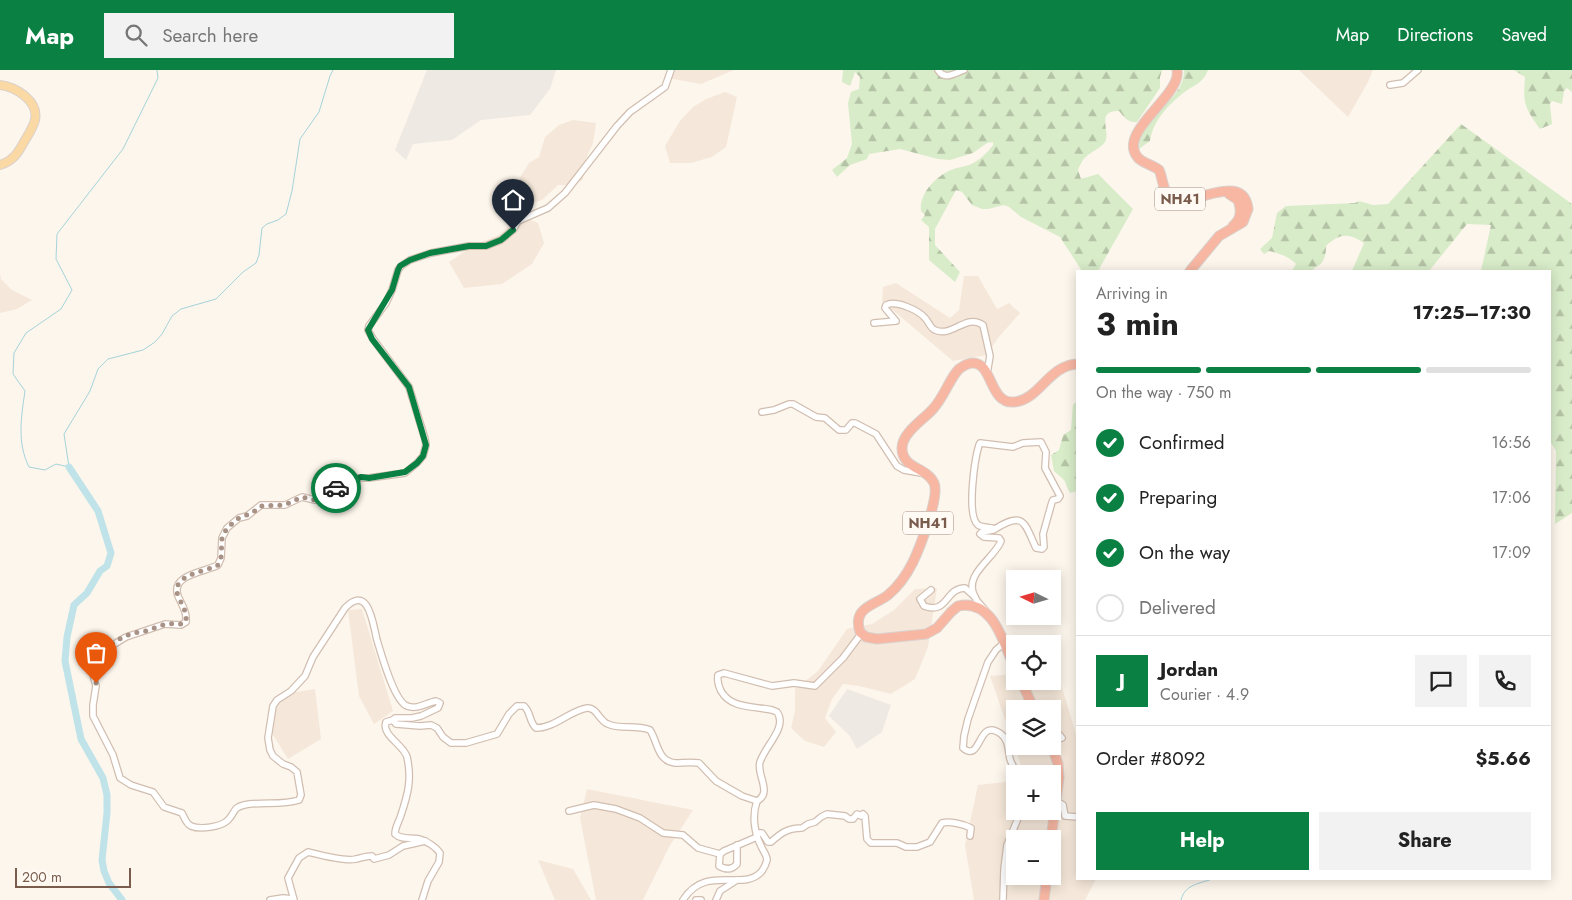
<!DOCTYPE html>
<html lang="en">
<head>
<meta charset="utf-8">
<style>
	:root { --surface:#fff; --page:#f2f2f2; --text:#222; --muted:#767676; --line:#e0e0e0; --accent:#0b8043 }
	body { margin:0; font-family:Jost,sans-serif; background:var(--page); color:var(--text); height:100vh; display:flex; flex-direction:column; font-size:19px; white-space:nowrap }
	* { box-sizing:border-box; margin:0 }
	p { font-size:16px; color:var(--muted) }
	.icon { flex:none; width:28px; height:28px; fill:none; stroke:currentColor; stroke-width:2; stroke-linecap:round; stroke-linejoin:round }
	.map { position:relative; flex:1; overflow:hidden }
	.panel { position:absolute; left:1076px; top:200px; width:475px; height:610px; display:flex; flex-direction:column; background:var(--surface); border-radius:0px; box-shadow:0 2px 12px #0003 }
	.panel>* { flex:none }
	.needle { width:32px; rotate:275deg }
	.tools { position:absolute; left:1006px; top:500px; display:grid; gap:10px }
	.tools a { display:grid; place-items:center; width:55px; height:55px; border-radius:0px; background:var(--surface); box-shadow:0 2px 12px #0003; font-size:25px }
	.scale { position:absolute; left:15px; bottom:12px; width:116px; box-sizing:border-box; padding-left:5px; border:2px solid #7a5c4d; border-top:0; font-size:14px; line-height:18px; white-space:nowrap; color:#7a5c4d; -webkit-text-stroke:4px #fffaf3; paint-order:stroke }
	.pin { position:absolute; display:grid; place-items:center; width:42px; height:42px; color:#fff; margin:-51px -21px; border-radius:50% 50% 50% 0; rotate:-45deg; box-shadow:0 0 5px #0007 }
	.pin .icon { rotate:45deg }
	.courier { position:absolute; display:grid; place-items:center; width:50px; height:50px; margin:-25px; border:4px solid #0b8043; border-radius:50%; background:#fff; color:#222; box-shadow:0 1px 6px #0007 }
	.head em { font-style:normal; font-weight:700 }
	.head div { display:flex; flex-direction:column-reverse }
	.head { display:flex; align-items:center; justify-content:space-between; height:85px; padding:0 20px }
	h1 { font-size:32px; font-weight:700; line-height:38px }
	.bar { display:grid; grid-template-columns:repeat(4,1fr); gap:8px 5px; align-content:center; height:60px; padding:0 20px }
	.bar i { height:6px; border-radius:4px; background:var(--line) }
	.bar .selected { background:var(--accent) }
	.bar p { grid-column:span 4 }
	.line { display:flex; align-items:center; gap:12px; padding:0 20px; border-top:1px solid var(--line) }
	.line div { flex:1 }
	.round { display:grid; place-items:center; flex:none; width:52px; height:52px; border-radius:0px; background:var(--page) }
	ol { padding:0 20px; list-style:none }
	li { display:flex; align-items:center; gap:15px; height:55px }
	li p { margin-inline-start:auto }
	li .icon { padding:5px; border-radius:50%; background:var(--accent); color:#fff; stroke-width:4 }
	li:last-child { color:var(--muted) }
	li i { width:28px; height:28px; border:2px solid var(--line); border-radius:50% }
	.button { display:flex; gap:10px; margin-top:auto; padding:10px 20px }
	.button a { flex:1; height:58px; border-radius:0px; background:var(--accent); color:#fff; font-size:20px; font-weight:700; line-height:58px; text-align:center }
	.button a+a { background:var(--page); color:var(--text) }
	header { display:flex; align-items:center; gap:30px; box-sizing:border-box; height:70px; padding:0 25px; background:var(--accent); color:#fff }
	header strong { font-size:24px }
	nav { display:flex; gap:28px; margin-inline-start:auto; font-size:18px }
	.search { width:350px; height:45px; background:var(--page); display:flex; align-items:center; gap:12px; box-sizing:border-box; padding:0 18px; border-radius:0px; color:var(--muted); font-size:19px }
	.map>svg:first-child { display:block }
</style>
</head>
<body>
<header>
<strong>Map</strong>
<div class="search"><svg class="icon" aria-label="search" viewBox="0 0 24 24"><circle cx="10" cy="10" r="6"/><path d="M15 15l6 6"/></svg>Search here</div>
<nav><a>Map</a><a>Directions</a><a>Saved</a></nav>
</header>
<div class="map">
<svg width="1572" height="830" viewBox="0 0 1572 830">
	<defs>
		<pattern id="forest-firs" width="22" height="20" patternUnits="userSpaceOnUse" patternTransform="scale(1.25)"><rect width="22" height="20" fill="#d8ecc9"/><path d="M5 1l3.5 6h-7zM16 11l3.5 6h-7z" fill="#b4c2a5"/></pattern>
	</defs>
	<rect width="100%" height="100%" fill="#fdf6ec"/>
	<g fill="#f5e8da" fill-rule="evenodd">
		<polygon points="669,0 734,0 701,14 667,8"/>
		<polygon points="1299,0 1373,0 1368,12 1348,47"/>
		<polygon points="725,22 737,27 726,77 712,87 691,93 670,93 665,76 680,51 693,37 706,29"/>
		<polygon points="573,50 596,53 593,73 584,93 583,110 571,115 558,115 542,130 516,138 513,124 519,109 529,93 539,87 545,67 559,55"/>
		<polygon points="523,147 538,153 544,173 532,194 502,214 464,218 449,192 474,175 499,165 512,152"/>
		<polygon points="0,204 1,209 12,220 32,230 17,239 0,243"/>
		<polygon points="964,206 978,206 997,239 1009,233 1020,243 998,268 987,285 953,291 882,231 883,217 896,213 950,248 959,240"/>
		<polygon points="937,518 928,577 915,609 891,624 859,616 843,614 832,629 825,648 836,662 824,677 805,671 791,658 795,641 795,619 818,601 847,559 872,554 894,540 915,519"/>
		<polygon points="362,539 393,641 374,654 359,626 348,540"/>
		<path d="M1057,601L1077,667L1078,809H1096L1085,830H974L965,775L978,715L1015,711V741H1052V704H1024L990,606L1015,604V611H1052L1053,602ZM1015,639H1052V676H1015ZM1015,769H1052V806H1015Z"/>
		<polygon points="315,619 321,669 288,689 267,655 285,624"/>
		<polygon points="587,719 693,740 669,777 643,830 596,830 580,748"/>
		<polygon points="538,790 573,799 591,830 555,830"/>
	</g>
	<g fill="#efe9e4">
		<polygon points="427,0 556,0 550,19 530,45 481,50 452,70 413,74 406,90 395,80"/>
		<polygon points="847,619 891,635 882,662 857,679 849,665 829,646"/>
	</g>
	<g fill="url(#forest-firs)">
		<path d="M843,0H1162L1160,7V18L1137,52C1128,53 1124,47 1119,41C1095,40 1111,62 1105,72C1100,79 1089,82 1083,90C1081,93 1079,97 1078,100L1081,109L1098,104L1133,139L1098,201H1082L1060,167L1021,147L1009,137L1004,135L988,139H982L972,135L962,122L956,120L935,159V175L960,202L955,212L929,190V157L921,150L925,145L921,141C919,124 935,107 951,100C957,97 963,97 969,95C978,92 988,82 993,75V72L987,73L973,83L950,90L938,89L900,79L869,84L867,89L850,95L837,107L832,100L847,88L852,74L848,33L851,22L859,19L860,7L855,2L850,16L842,12Z"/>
		<path d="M1184,0H1208C1204,12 1196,14 1186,21C1170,33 1153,50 1150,71L1139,79C1138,46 1185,32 1184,0Z"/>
		<path d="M1514,0H1572V22L1567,18L1564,21L1562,34L1552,31L1550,34L1552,54L1540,59C1524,36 1523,34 1525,7Z"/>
		<path d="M1461,54L1572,134V443L1555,454L1556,381L1550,371V201H1481L1491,155L1467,154L1429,201H1352L1364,173C1348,163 1340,163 1326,176C1326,186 1324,194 1314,198L1312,201H1292L1296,194C1291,188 1277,182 1269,181L1264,184L1260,179L1272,168L1277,143L1286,136L1355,133L1359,131L1373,135L1388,134Z"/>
		<polygon points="1077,333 1077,421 1070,423 1064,410 1054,401 1051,385 1059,380 1063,365 1071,360 1073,334"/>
	</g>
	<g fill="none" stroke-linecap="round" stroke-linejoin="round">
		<g stroke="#a5d3da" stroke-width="1">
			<path d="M157,0L158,8L123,79L57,164L56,189L72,220L61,239L26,263L14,283L13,304L25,321C21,348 17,373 29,397L45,400L56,394L69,397L64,364L90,321L98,299L108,289L143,280L155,272L162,264L172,246L181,239L216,229L243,202L256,193L259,185L262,158L267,154L278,150L286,144L292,121L300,69L319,42L330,6L333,0"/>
			<path d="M1181,830C1185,814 1199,814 1212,809"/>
		</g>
		<polyline stroke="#bfe3e8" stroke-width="7" points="69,397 98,441 111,483 107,496 100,501 87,523 74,535 67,567 65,591 81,669 103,708 107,725 107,743 102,790 104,801 109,813 122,830"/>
		<g stroke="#d1beb0" stroke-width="8">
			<g id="minor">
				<path d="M671,0L665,17L630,42L617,56L565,123L548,138L518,151L513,160L501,170L486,176H469L431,183L410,190L401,196L398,200L392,220L386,233L369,256L368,260L373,269L409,317L425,369L426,375L423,386L417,393L405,403L369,408H356L333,420L321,430H315L302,427L285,435H261L247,446L239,448L227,458L222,468L221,488L218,495C206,502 170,504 178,526C182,535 187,542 186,552L181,555L165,554L126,567L108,578L102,584L98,592L93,604L96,616L93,635V646L113,685L120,708L131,715L153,722L164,737L182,743C184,747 186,754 191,756C200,760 221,757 228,750C236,742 232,738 244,735C262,731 281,736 299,730L301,725L297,702L291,697L283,694L273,686L270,680L268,668L273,636L277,630L291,621L305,606L313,587L345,538C369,513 373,555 377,570C381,583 394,631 407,636C417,640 426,633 436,631L440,633L438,638L421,646L412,648H395L393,650L396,654L420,656L431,655L437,658L443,667L451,673H466L497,664L509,644L517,636H524C531,642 529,652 536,658C555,658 569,641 587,638C597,637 599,651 608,654C620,660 635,654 650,660C658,672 657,691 675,693C683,693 691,692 699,693L716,711L742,726L757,731C773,723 756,704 760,692C765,676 788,657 777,642L772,640C754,636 731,639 721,621C718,615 717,611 718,605L724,603L772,616L794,613L815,616L843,588L861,564"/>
				<path d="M938,0C945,11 955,3 964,0"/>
				<polyline points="1390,15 1403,13 1418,0"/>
				<path d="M874,253L896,251L885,238L886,235C896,230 918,240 925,248C929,252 930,258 935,260C952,268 966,243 983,255L990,286L987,304"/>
				<polyline points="762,342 774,340 789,334 793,334 816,347 825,348 839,360 846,360 852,353 855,353 876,364 897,396 904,400 921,403"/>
				<path d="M995,459C991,457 982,458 978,455C966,445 975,388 979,375L980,373L1013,377L1023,373L1041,372L1046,382L1045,398L1060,426L1058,429L1053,430L1052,432L1043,464L1044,477L1042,479L1036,478C1024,452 1024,441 995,459"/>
				<path d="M931,520L920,529L924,536C948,545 945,518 965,518L975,527"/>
				<path d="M985,540C982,536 977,532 975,527C962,505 995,488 1001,471L999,468L984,467L980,464L982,462L993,460"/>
				<path d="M1004,573L996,580L988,592L968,649L964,666L963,678C982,694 977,646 1001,664C1009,670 1008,681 1010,689C1012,695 1015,699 1017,704"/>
				<path d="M393,650L386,652C381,665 404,675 407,687C412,709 408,724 401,745C399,752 395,757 395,764C401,770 411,767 419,769C427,771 436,777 440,783L439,792L428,811L422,830"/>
				<polyline points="1052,656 1062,668"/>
				<polyline points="1056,731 1063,735 1065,746 1078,747"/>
				<polyline points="569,741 594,735 616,739 640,748 663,763 683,765 698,778 720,784 724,781 757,767"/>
				<path d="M757,763H762L768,772H771C781,763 788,758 802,758L808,754L815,752L821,747L827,744L845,746L849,749H853L857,744L861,746L863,744L865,746L867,769L871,773H897L906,777H917L930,772L942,753C950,751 963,754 971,758L970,766"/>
				<path d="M720,784L719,796C726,800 732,800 737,794V775"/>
				<polyline points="270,830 283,828 293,829"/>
				<path d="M294,830L288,808L299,788L308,782C320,785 345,792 356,789C361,788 366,786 372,786L374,789L389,785L403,776L425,771"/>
				<path d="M683,830C706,793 744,823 762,801C764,798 766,794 767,790C767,785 763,781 761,776C754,762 752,745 757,731"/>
				<polyline points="696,830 701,830"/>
				<polyline points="716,830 720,821 737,810"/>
				<polyline points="1003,830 1004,799 1007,775 1021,741"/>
			</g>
		</g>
		<g stroke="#dad1cd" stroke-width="10">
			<path id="major" d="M0,15C16,17 39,31 35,50C33,58 28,65 24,72C18,83 13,91 0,95"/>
		</g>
		<g stroke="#dad1cd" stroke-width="11">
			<g id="highway">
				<path d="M1177,0C1182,25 1120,60 1136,85C1140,93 1152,94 1159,100C1163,108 1162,119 1169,126C1188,142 1243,98 1248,139L1243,152L1219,166L1190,201"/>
				<path d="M1229,124L1238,130C1242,141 1241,149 1233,156"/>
				<path d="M1015,599C1004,575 994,528 958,536L951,542L937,558L926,564L877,569L866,567L860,562C852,537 874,536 888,525C899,516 907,504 913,492C920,477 940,426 934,413C927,397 902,399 902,378C902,363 923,350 932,340C944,328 949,309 959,299C963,296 968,293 973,293C993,293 989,334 1014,332C1040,330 1048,295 1078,294"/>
				<polyline points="1021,611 1034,639"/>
				<polyline points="1051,769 1059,708 1058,694 1052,676"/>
				<polyline points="1044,830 1047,806"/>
			</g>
		</g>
		<use href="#minor" stroke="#fff" stroke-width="5.5"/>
		<use href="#major" stroke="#fbd9a5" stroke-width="8"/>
		<use href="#highway" stroke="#f7b7a3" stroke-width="9"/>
	</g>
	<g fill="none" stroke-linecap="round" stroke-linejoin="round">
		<path stroke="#a89285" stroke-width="5" stroke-dasharray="0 9" d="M96,613C90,590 112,569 134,563C139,562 144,562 149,560C155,558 161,555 167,554C174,553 180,556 186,552C187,541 182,535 178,526C170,504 206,502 218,495L221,488L222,468L227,458L239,448L252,443L261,436L285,435L302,427L315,430H321L336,418"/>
		<polyline stroke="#0b8043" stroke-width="6" points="336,418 361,407 369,408 405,402 417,393 423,386 426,375 409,317 372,269 368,260 392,220 398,200 400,196 410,190 430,183 469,176 486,176 501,170 513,160"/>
	</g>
	<g text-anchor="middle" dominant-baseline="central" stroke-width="4" stroke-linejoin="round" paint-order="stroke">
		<g fill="#fffaf3" stroke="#a28b7f" stroke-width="1">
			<rect x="1155" y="117.5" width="50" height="23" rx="4"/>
			<rect x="903" y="441.5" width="50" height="23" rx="4"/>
		</g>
		<g font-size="14" font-weight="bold" fill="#7a5c4d">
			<text x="1180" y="129">NH41</text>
			<text x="928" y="453">NH41</text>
		</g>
	</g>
</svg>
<div class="tools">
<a><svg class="needle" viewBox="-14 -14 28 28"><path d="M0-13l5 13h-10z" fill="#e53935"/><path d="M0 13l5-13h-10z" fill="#767676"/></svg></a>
<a><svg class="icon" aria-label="locate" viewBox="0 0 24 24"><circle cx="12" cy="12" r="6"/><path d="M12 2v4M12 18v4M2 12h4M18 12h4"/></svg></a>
<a><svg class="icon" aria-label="layers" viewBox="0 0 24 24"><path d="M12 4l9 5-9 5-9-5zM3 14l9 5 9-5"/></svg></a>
<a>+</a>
<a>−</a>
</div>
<div class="scale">200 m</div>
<div class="pin" style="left:96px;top:613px;background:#ea580c"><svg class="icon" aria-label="bag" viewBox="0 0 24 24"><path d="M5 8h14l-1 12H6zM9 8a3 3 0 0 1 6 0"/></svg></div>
<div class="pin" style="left:513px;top:160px;background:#1f2937"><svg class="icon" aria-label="home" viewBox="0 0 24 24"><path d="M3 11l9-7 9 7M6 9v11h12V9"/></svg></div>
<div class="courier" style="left:336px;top:418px"><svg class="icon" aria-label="car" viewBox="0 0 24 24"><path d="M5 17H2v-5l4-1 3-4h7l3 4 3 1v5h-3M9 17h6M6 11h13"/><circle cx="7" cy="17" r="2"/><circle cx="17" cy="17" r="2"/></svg></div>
<section class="panel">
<div class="head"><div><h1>3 min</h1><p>Arriving in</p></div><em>17:25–17:30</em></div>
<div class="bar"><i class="selected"></i><i class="selected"></i><i class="selected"></i><i></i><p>On the way · 750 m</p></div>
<ol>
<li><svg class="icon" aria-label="check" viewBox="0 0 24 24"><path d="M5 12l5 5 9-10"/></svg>Confirmed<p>16:56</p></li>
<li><svg class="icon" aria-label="check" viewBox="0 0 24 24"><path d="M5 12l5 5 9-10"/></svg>Preparing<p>17:06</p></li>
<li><svg class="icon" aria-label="check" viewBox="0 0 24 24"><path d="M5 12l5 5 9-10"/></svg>On the way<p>17:09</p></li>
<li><i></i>Delivered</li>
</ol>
<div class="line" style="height:90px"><b class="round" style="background:var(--accent);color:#fff">J</b><div><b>Jordan</b><p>Courier · 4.9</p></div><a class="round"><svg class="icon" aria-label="chat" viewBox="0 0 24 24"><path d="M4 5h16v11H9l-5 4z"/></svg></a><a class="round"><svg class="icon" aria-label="phone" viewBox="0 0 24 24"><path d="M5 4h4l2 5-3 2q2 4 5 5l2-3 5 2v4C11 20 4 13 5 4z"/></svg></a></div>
<div class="line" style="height:65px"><div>Order #8092</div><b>$5.66</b></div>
<div class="button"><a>Help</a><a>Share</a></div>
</section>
</div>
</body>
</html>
